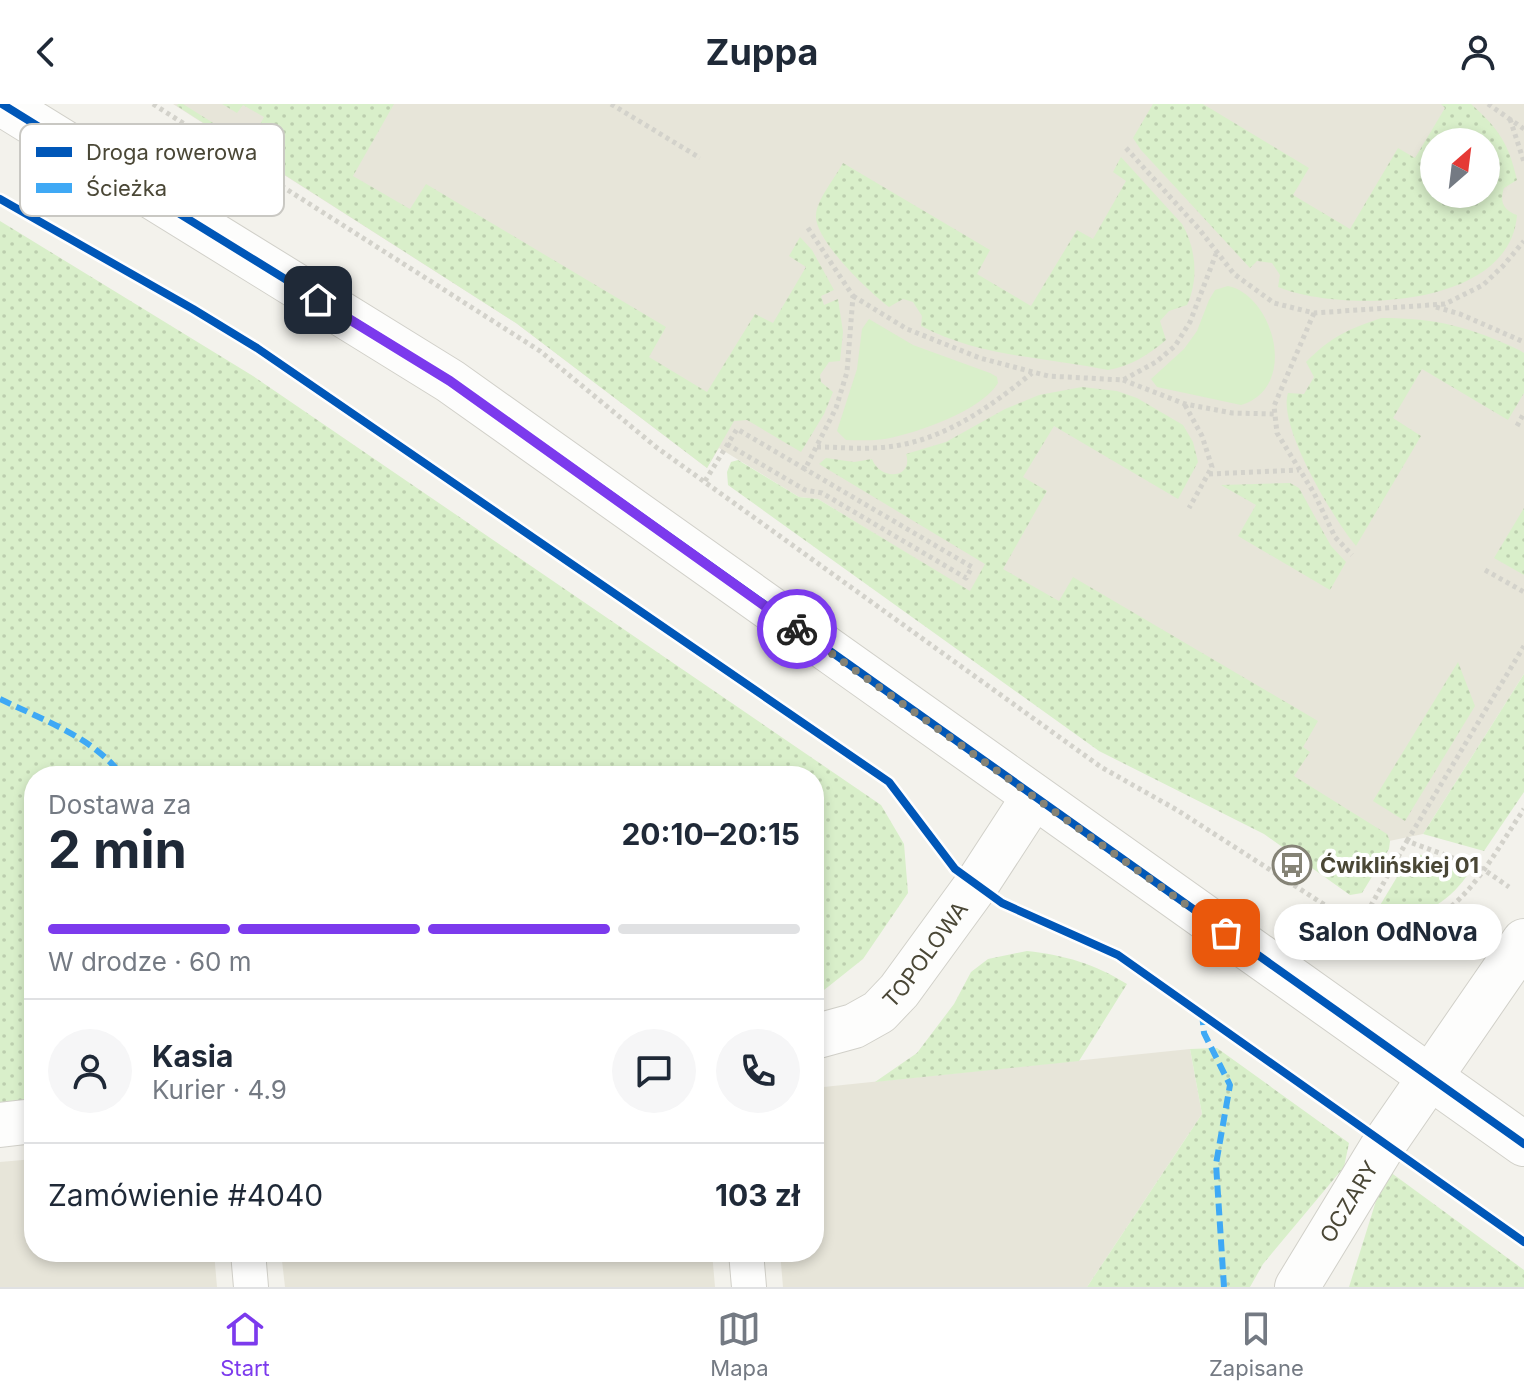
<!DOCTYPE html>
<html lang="pl">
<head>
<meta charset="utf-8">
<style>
	:root { --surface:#fff; --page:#f6f6f7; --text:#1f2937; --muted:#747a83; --line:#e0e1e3; --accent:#7c3aed }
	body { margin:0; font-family:Inter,sans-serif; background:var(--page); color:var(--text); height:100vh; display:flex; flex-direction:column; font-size:30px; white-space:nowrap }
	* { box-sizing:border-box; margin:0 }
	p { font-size:26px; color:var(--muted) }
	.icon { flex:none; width:44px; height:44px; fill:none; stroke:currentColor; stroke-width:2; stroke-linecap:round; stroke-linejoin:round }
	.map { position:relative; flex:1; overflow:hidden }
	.panel { position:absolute; left:24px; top:662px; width:800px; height:496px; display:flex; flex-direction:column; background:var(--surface); border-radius:32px; box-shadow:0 4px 12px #0003 }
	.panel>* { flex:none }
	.needle { width:52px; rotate:28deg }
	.fabs { position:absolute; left:1420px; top:24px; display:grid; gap:16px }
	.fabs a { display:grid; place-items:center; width:80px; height:80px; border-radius:50%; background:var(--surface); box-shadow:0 4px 12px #0003; font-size:40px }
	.pin { position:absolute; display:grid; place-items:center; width:68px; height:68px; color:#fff; margin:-34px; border-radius:16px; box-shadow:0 4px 12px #0006 }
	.courier { position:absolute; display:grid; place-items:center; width:80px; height:80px; margin:-40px; border:6px solid #7c3aed; border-radius:50%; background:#fff; color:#222; box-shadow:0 2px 10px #0007 }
	.bubble { position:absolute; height:56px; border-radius:28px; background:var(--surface); box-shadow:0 4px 12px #0003; font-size:26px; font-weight:700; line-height:56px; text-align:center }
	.summary em { font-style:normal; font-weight:700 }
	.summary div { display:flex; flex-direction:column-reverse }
	.summary { display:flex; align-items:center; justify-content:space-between; height:136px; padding:0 24px }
	h1 { font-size:52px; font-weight:700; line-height:60px }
	.bar { display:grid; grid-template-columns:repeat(4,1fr); gap:12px 8px; align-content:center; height:96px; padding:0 24px }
	.bar i { height:10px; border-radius:6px; background:var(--line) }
	.bar .current { background:var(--accent) }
	.bar p { grid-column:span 4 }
	.line { display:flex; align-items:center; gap:20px; padding:0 24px; border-top:2px solid var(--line) }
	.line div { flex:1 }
	.round { display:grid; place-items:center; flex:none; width:84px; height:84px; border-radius:42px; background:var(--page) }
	header { display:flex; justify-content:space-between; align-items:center; height:104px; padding:0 24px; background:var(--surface); font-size:36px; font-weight:700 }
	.dock { display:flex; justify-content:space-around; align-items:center; height:112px; border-top:2px solid var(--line); background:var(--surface); font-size:22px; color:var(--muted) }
	.dock a { display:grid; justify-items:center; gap:4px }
	.dock .current { color:var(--accent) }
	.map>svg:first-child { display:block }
</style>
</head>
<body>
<header><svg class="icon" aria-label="back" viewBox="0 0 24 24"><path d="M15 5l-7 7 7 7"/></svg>Zuppa<svg class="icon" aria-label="person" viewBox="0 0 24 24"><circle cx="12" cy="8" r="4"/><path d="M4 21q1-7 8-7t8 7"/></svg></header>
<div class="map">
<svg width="1524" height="1183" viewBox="0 0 1524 1183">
	<defs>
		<pattern id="grass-dots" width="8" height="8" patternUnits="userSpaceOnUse" patternTransform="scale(2)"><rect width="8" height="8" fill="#d9efca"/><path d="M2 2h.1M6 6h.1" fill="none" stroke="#bcceae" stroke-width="1.8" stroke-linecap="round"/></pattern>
	</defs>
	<rect width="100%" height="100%" fill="#f3f2ec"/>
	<g fill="#e7e5d9" fill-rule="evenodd">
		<path d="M173,0H1524V570L1423,730L1365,742L970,488L818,395L799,393L719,344L707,364L516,219ZM1434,38H1486V90H1434Z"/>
		<polygon points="1190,945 1202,1010 1087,1183 783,1183 780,1148 814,1148 814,984"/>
		<polygon points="34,1055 34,1148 214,1148 217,1183 0,1183 0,1058"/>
		<polygon points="281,1148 712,1148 715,1183 285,1183"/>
	</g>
	<g fill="url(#grass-dots)" fill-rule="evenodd">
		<polygon points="178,0 183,0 242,37 253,21 258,24 264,13 243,1 237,9 222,0 394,0 353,72 410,105 426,80 666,223 649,253 707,288 755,210 773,219 806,163 789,152 800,133 812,146 834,186 821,192 824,201 838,195 843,228 840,257 829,258 820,271 821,278 833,288 824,310 801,348 747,316 734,317 707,364 516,219 177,2"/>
		<path d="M1153,0H1203L1309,64L1293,91L1350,125L1398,44L1415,54L1445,4L1441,0H1471C1499,25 1509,40 1517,76L1504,84C1499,98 1504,106 1517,111C1510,205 1342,209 1278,183L1280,171L1272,159L1257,157L1250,164L1141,46L1133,34ZM1434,38H1486V90H1434Z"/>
		<path d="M1121,53L1182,120C1196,144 1199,175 1187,201L1169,207L1160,217L1166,236C1148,251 1131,262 1108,266C1044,253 980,253 921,222L922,212L913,198L903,195L889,203C869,188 813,135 816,110C818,94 835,74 843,59L990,146L977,170L1031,202L1077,126L1093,135L1126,77L1113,68Z"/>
		<polygon points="0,117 253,272 881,701 904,740 908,789 863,855 814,894 814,672 34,672 34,998 0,1001"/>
		<path d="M1381,214C1437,214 1470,223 1519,246L1524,249V289L1508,316L1422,265L1393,314L1421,332L1356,442C1334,416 1277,321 1288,289L1304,290L1314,273L1306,258C1332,232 1347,226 1381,214Z"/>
		<path d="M1082,283L1117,287L1137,294L1183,321L1193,338L1198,358L1178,395L1054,322L1023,373L1047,387L1003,465L1059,497L1073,473L1318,617L1303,643L1310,648L1294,672L1387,730L1390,737L1389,745L1362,789L1350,791L1264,730L1099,647L728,381L727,368L731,358L738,356L799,393L818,395L970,487L985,460L819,360L826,354L854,358L872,355C881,378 914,374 906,350L946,338L1005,305L1039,291Z"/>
		<polygon points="1290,379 1299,384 1331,442 1346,458 1330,486 1238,432 1256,401 1221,381"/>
		<polygon points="1524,404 1524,471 1494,454"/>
		<polygon points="1458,558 1475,602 1405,717 1373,697"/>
		<polygon points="1524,570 1524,688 1484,747 1423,730"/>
		<path d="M1418,750L1470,767C1451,797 1423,815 1387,813L1379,803L1409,753Z"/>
		<path d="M1027,847C1064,851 1095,860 1127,880L1079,957L875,978L917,949L954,900L971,868L988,855Z"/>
		<polygon points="1217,944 1349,1039 1344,1063 1263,1160 1250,1183 1087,1183 1202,1010 1190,945"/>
		<polygon points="1386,1065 1524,1166 1524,1183 1349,1183"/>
	</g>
	<g fill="#d9efca">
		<path d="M1228,182C1273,191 1300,283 1241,301L1157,283L1151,275L1184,245L1197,227L1209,196L1215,186Z"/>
		<path d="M869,215L913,241L990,269L997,273L998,279C981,307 917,329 885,335C872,337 859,336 846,336L837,327L857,265L862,225Z"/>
	</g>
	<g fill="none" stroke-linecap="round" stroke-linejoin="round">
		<g stroke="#d1d0c9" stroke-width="36">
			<g id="service">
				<polyline points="248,1148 251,1183"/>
				<polyline points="746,1148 749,1183"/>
			</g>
		</g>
		<g stroke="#d1d0c9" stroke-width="46">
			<g id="minor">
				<path id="s1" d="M814,933L854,922L879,908L899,887L977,780L1033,694"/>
				<polyline points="0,1021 34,1017"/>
				<path id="s2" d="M1297,1183L1384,1040L1524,837"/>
			</g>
		</g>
		<g stroke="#d1d0c9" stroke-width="46">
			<polyline id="tertiary" points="2,0 450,277 1524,1040"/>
		</g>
		<g stroke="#d3d2cb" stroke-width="5" stroke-dasharray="4 4" stroke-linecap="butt">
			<path d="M153,0L540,247L656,343L1101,663L1177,706L1359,823C1369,824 1380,826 1390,826C1458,826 1491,753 1524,705"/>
			<polyline points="611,0 700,54"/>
			<polyline points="1488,0 1524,25"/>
			<polyline points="1510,15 1524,58"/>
			<polyline points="1126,44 1199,125 1234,170 1274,199 1314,209 1445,200 1483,181 1503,162 1524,137"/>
			<polyline points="853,192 907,225 980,254 1048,272 1123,276 1156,258 1175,242 1190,218 1216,150"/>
			<polyline points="1436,203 1460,210 1524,238"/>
			<polyline points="1314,209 1274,302 1277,329 1314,389 1335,433 1352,451"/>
			<polyline points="1123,276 1185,300 1232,309 1275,310"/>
			<polyline points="1185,301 1202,332 1212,363 1189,404"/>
			<polyline points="1517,322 1524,309"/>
			<polyline points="727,340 805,386 822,389 966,474 972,463 805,365"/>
			<path d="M817,343C836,343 855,345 873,344C936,342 985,307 1032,269"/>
			<polyline points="1209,370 1299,366"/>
			<polyline points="705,377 737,325 805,365 836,304 847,268 853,192 806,121"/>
			<polyline points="1485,466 1524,488"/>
			<polyline points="1407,737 1524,542"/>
			<polyline points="1359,823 1407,737 1483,765 1509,783"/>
		</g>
		<use href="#service" stroke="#fdfdfc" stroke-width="34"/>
		<use href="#minor" stroke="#fdfdfc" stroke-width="44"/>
		<use href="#tertiary" stroke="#fdfdfc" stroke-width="44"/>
		<g stroke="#3fa9f5" stroke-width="6" stroke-dasharray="12 6" stroke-linecap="butt">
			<path d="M0,595C41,615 95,634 122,672"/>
			<polyline points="1202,909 1204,929 1230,981 1216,1060 1224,1183"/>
		</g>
		<g stroke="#fff" stroke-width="13">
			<g id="cycleway">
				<polyline points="2,0 450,277 1524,1040"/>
				<polyline points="0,95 193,205 257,244 889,678 955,765 1002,799 1118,851 1524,1138"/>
			</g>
		</g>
		<use href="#cycleway" stroke="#0057b8" stroke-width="8"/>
	</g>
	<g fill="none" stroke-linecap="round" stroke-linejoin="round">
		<polyline stroke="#858376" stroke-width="8" stroke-dasharray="0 14.4" points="797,525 1226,829"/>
		<polyline stroke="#7c3aed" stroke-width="10" points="318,196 450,277 797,525"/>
	</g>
	<defs>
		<g id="bus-ring" transform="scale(2)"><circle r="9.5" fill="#fff" stroke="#858376" stroke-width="1.5"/><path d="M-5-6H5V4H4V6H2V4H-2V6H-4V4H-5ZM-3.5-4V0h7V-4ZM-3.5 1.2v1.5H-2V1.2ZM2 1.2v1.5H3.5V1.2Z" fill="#858376"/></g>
	</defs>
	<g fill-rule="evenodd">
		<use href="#bus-ring" x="1292" y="761"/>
	</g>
	<g text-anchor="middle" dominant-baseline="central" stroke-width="8" stroke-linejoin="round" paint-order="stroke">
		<g font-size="22" font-weight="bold" fill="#4a4736" stroke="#fff" text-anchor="start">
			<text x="1320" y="761">Ćwiklińskiej 01</text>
		</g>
		<g font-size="22" fill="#4a4736" stroke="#fff">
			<text stroke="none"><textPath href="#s1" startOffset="144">TOPOLOWA</textPath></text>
			<text stroke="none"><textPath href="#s2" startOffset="100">OCZARY</textPath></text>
		</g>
	</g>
	<rect x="20" y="20" width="264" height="92" rx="12" fill="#fff" stroke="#c9c8c3" stroke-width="2"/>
	<rect x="36" y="43" width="36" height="10" fill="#0057b8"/>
	<rect x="36" y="79" width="36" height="10" fill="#3fa9f5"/>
	<g font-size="22" fill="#4a4736">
		<text x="86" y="56">Droga rowerowa</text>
		<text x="86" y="92">Ścieżka</text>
	</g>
</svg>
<div class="fabs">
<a><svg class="needle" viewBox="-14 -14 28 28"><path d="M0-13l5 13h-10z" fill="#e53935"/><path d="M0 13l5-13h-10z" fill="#747a83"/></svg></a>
</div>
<div class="pin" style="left:1226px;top:829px;background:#ea580c"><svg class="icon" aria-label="bag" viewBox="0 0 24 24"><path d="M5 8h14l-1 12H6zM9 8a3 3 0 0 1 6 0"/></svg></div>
<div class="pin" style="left:318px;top:196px;background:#1f2937"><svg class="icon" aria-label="home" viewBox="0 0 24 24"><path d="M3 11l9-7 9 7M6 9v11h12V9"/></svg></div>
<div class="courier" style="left:797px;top:525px"><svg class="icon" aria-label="bike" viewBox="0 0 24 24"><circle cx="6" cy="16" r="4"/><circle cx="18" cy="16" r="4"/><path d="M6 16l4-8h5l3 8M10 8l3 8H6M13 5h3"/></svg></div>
<div class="bubble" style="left:1274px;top:800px;width:228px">Salon OdNova</div>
<section class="panel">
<div class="summary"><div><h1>2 min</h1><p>Dostawa za</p></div><em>20:10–20:15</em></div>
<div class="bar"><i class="current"></i><i class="current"></i><i class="current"></i><i></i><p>W drodze · 60 m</p></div>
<div class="line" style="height:144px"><a class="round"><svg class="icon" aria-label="person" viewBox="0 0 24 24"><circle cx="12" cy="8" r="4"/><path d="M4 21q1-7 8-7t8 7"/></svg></a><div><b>Kasia</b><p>Kurier · 4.9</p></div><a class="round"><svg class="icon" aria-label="chat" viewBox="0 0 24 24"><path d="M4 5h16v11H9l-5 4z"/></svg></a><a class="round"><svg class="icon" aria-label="phone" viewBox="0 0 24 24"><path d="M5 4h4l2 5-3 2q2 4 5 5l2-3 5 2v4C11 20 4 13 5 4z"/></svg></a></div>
<div class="line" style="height:104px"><div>Zamówienie #4040</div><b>103 zł</b></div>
</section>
</div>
<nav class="dock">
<a class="current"><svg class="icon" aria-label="home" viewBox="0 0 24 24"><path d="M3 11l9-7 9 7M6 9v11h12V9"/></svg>Start</a>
<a><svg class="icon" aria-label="map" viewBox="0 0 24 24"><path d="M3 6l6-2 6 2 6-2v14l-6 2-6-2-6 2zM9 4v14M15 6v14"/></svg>Mapa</a>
<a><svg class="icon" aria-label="saved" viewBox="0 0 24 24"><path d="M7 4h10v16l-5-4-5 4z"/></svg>Zapisane</a>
</nav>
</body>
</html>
